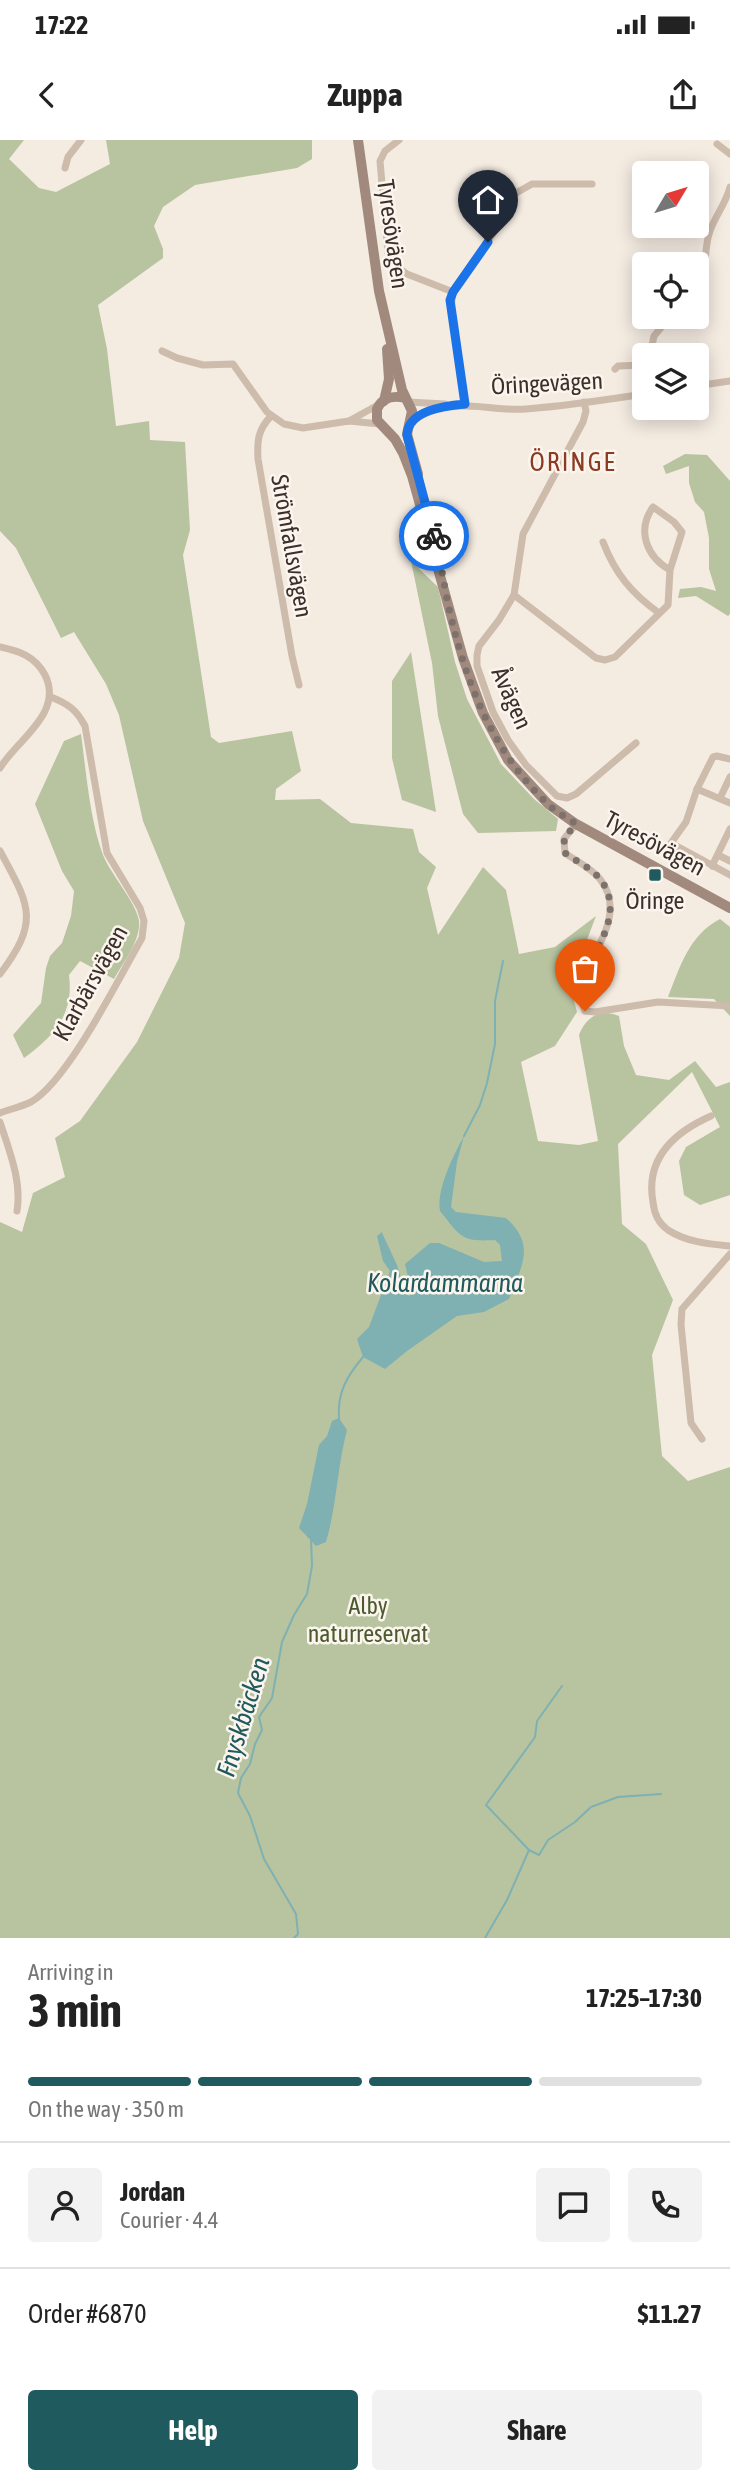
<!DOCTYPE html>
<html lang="en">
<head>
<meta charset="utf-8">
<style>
	:root { --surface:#fff; --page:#f2f2f2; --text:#222; --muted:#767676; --line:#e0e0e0; --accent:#1f5a5e }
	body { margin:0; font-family:"Asap Condensed",sans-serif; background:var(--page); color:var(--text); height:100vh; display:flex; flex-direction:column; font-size:26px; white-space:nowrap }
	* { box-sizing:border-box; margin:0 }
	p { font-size:23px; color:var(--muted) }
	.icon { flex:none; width:38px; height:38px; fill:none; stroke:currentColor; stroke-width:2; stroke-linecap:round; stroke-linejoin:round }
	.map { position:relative; height:1798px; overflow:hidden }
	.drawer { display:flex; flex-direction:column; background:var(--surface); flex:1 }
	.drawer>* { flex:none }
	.needle { width:46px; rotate:52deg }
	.buttons { position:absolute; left:632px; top:21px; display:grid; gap:14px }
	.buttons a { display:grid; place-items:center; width:77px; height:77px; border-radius:7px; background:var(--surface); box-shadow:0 4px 18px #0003; font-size:35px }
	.pin { position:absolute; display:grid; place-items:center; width:60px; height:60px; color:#fff; margin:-72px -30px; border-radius:50% 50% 50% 0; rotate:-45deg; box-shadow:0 0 7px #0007 }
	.pin .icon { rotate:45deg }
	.courier { position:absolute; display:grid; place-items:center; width:70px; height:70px; margin:-35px; border:5px solid #1a73e8; border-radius:50%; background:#fff; color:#222; box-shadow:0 2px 9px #0007 }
	.overview em { font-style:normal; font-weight:700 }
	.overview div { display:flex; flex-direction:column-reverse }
	.overview { display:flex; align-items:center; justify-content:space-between; height:119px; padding:0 28px }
	h1 { font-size:46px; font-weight:700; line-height:52px }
	.bar { display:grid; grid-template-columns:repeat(4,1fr); gap:10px 7px; align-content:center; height:84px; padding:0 28px }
	.bar i { height:9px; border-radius:5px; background:var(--line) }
	.bar .selected { background:var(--accent) }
	.bar p { grid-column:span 4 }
	.line { display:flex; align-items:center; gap:18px; padding:0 28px; border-top:2px solid var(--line) }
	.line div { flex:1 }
	.round { display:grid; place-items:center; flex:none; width:74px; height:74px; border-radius:7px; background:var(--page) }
	.cta { display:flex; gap:14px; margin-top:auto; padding:14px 28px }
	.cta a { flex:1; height:80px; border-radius:7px; background:var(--accent); color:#fff; font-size:28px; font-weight:700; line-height:80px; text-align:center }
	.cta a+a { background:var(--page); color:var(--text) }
	.status { display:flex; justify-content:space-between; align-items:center; height:49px; padding:0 35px; background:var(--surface); direction:ltr }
	.status svg { height:19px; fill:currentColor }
	header { display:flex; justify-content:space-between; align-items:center; height:91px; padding:0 28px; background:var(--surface); font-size:32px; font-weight:700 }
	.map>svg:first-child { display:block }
</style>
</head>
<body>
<div class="status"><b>17:22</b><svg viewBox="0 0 49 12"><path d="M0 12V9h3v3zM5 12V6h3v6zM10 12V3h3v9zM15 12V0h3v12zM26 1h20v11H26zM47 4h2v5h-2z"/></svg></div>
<header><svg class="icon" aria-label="back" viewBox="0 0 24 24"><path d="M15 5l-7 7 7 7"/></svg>Zuppa<svg class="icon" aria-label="share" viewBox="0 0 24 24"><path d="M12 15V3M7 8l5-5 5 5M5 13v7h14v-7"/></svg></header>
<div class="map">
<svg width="730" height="1798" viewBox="0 0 730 1798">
	<rect width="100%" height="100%" fill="#f4ebe1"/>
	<g fill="#b8c4a0">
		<path d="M0,0H24L9,19L39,48L56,52L110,24L106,0H312V19L297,28L195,45L163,67L154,86L163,109V118L98,165L107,209L116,286L149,281L150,300L185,302L190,390L183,415L211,597L219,603L292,591L301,631L276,649L275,660L320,659L351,683L413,689L419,712L436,727L427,748L438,795L483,727L506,750L519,814L555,807L596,776L570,845L577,872L555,906L521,922L538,1001L579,1005L598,1001L579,895C586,877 600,868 619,876L624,906L636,935L669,940L695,921L716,947L730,942V1055L700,1065L684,1055L679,1021L686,1007L720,987L692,932L618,1004L622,1084L646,1104L673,1160L652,1215L662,1316L688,1341L730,1327V1798H0V1082L22,1092L33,1053L65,1037L55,998L80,981L137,902L179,818L185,783L143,681L119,575L106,544L74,492L61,498L16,408L0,391Z"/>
		<polygon points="685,314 707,315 730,341 730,474 728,476 696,456 678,458 680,449 701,447 716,451 709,429 709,398 704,372 695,362 689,343 689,326 666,334 663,326"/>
		<polygon points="411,421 438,447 455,522 467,559 501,624 534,659 558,679 556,691 478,693 463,674 438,576 432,523"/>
		<polygon points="411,512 436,672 402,660 392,618 392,541"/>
		<path d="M81,594C86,631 90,681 103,715C111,735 136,762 139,781C141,800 123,823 114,839L80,821L69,835C74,875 54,896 24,918L13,895L41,863L46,828L50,816L62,803L71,776L74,751L62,731L35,664L64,601Z"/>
		<path d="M720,779L730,787V876L714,859L668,857C680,827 689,795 720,779Z"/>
	</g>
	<g fill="#7fb0b2">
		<path d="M464,996L457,1022L451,1067L456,1072L506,1078C537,1106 521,1126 509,1159L484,1172L457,1176L407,1211L385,1229L363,1217L357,1199L369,1187L390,1131L383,1121L377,1096L382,1092L383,1095L397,1125L406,1154L409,1156L412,1154L405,1124L430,1103H439L484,1122L502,1121L500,1105L495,1100C461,1102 461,1097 440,1071C436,1050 454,1014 464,996Z"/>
		<path d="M339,1278L347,1290C337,1327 337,1365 326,1402L316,1406L299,1388L307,1364L319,1305L327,1296L332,1281Z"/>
	</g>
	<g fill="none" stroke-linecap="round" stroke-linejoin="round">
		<g stroke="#7fb0b2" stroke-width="2">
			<polyline points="464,996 480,965 487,943 495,904 495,861 503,821"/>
			<path d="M339,1278C337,1253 347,1236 363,1217"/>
			<polyline points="529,1710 486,1665 535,1597 537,1581 562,1546"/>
			<polyline points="294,1798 298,1794 296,1774 264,1719 250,1676 238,1653 241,1638 250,1624 255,1604 262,1590 259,1577 272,1558 282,1502 294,1475 307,1454 312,1426 311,1399"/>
			<polyline points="485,1798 507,1760 529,1710 539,1715 548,1700 575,1682 591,1667 618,1657 661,1654"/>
		</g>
		<g stroke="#cdbbac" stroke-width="7">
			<polyline points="399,0 385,11 380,21 388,113 392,123 407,134 453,152"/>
			<polyline points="717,4 730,14"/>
			<polyline points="65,28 68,17 81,0"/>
			<path d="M696,166C709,143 702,118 709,94C714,77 726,64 730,47"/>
			<polyline points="162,211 177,218 203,225 233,224 267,272 284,284 303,288 349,281 380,284"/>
			<polyline points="650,215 654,196 670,177"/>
			<polyline points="615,229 618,226 644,225"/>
			<polyline points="696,246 730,241"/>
			<polyline points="408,262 445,264"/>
			<polyline points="584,262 586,271 583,282 523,394 514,455 499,480 479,506 477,515 477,526 493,572 508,600 526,625 557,656 567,658 576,654 636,603"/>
			<polyline points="465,264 451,167 453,152 496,89 506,65 516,53 532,44 592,44"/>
			<path d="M271,276C258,290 257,300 258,319L292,516L299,545"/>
			<polyline points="349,281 378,265"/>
			<path d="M411,282C454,253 480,272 526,269C565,266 605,260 644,254"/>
			<path d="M603,402C615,433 631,453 659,473"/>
			<path d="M514,455L596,518L605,520L615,517L668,465L670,430L682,392L674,382L653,367C636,391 647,417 670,430"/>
			<path d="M0,507C19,511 35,516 45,535C64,573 17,600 0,628"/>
			<polyline points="697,649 713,617 717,616 730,619"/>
			<polyline points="720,658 730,637"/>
			<polyline points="730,663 697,649 686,682 671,703 730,735"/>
			<path d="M576,684L564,699L565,713C576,721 591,728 600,739C628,774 591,815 577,848L585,871L595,872L658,862L730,866"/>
			<path d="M0,711C29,765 41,780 0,834"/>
			<polyline points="718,715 730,721"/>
			<polyline points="712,726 730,689"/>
			<path d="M0,973C10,969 21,967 31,962C68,941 119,838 142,798L144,781L140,768L107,713L85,586C76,569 68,564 51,557"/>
			<path d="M711,976C675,992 645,1018 653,1062C654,1073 658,1083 668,1090C686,1102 709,1104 730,1106"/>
			<path d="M0,982C9,1010 22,1041 17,1071"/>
			<polyline points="702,1299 691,1283 681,1185 682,1169 730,1114"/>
		</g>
		<g stroke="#a18a7d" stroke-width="10">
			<polyline points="358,0 379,151 402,250 412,271 407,294 418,334"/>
			<path d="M405,258C393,255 382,258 377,269V280L395,299L403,313L412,336L463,518L483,573L508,620L548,664L576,684L730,768"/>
			<polyline points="384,261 389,239 387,209"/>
		</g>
	</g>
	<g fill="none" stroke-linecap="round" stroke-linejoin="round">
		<path stroke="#7c716b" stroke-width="7" stroke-dasharray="0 12.6" d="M434,396C440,417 443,438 447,459C463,534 489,608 546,662C554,671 566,677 576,684L564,698L565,713C576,721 591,728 600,739C628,774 591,815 577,848L585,871"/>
		<path stroke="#1a73e8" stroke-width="9" d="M434,396L407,295C408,270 445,266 465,264L450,160L453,152L488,102"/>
	</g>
	<rect fill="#1f5a5e" stroke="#fbf5ee" stroke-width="2.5" x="648" y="728" width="14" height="14" rx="3.5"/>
	<g text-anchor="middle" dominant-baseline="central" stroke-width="5" stroke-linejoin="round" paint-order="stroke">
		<g font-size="24" fill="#3b302b" stroke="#fbf5ee">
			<text transform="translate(393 94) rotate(82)">Tyresövägen</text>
			<text transform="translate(547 243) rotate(-3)">Öringevägen</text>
			<text transform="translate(292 406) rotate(80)">Strömfallsvägen</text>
			<text transform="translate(512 558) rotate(66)">Åvägen</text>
			<text transform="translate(655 703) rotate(28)">Tyresövägen</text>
			<text transform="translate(90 843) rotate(-61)">Klarbärsvägen</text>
		</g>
		<g font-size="24" fill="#3b302b" stroke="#fbf5ee">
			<text x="655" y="760">Öringe</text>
		</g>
		<g font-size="24" fill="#4a5a2e" stroke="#fbf5ee">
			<text x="368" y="1465">Alby<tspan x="368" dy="28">naturreservat</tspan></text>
		</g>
		<g font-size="26" letter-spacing="2" fill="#8c3b22" stroke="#fbf5ee">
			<text x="573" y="322">ÖRINGE</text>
		</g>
		<g font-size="26" font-style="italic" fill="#1f5a5e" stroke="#fbf5ee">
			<text x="445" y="1143">Kolardammarna</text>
			<text transform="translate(243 1577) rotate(-73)">Fnyskbäcken</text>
		</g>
	</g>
</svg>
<div class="buttons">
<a><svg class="needle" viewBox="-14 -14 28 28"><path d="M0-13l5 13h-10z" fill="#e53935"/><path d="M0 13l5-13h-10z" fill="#767676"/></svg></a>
<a><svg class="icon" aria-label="locate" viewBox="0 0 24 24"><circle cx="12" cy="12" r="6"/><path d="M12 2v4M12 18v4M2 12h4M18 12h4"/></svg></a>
<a><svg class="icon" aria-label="layers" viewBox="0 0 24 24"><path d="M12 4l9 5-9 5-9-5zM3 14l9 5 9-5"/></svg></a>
</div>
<div class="pin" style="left:585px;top:871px;background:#ea580c"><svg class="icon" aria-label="bag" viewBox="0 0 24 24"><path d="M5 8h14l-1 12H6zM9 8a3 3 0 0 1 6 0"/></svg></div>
<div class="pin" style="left:488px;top:102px;background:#1f2937"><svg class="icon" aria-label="home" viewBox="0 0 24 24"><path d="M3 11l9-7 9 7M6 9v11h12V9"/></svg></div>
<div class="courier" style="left:434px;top:396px"><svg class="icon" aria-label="bike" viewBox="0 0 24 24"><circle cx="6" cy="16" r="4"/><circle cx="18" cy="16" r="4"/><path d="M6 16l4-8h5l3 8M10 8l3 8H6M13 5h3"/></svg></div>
</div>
<section class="drawer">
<div class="overview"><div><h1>3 min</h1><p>Arriving in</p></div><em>17:25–17:30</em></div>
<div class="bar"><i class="selected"></i><i class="selected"></i><i class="selected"></i><i></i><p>On the way · 350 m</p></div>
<div class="line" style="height:126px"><a class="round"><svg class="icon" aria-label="person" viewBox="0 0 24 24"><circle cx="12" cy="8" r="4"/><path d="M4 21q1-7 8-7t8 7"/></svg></a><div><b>Jordan</b><p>Courier · 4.4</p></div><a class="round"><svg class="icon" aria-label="chat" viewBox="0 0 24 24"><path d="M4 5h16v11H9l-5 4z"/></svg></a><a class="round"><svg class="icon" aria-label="phone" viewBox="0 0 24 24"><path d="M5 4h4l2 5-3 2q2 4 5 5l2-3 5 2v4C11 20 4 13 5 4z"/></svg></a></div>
<div class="line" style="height:91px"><div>Order #6870</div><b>$11.27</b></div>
<div class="cta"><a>Help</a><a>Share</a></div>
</section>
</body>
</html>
